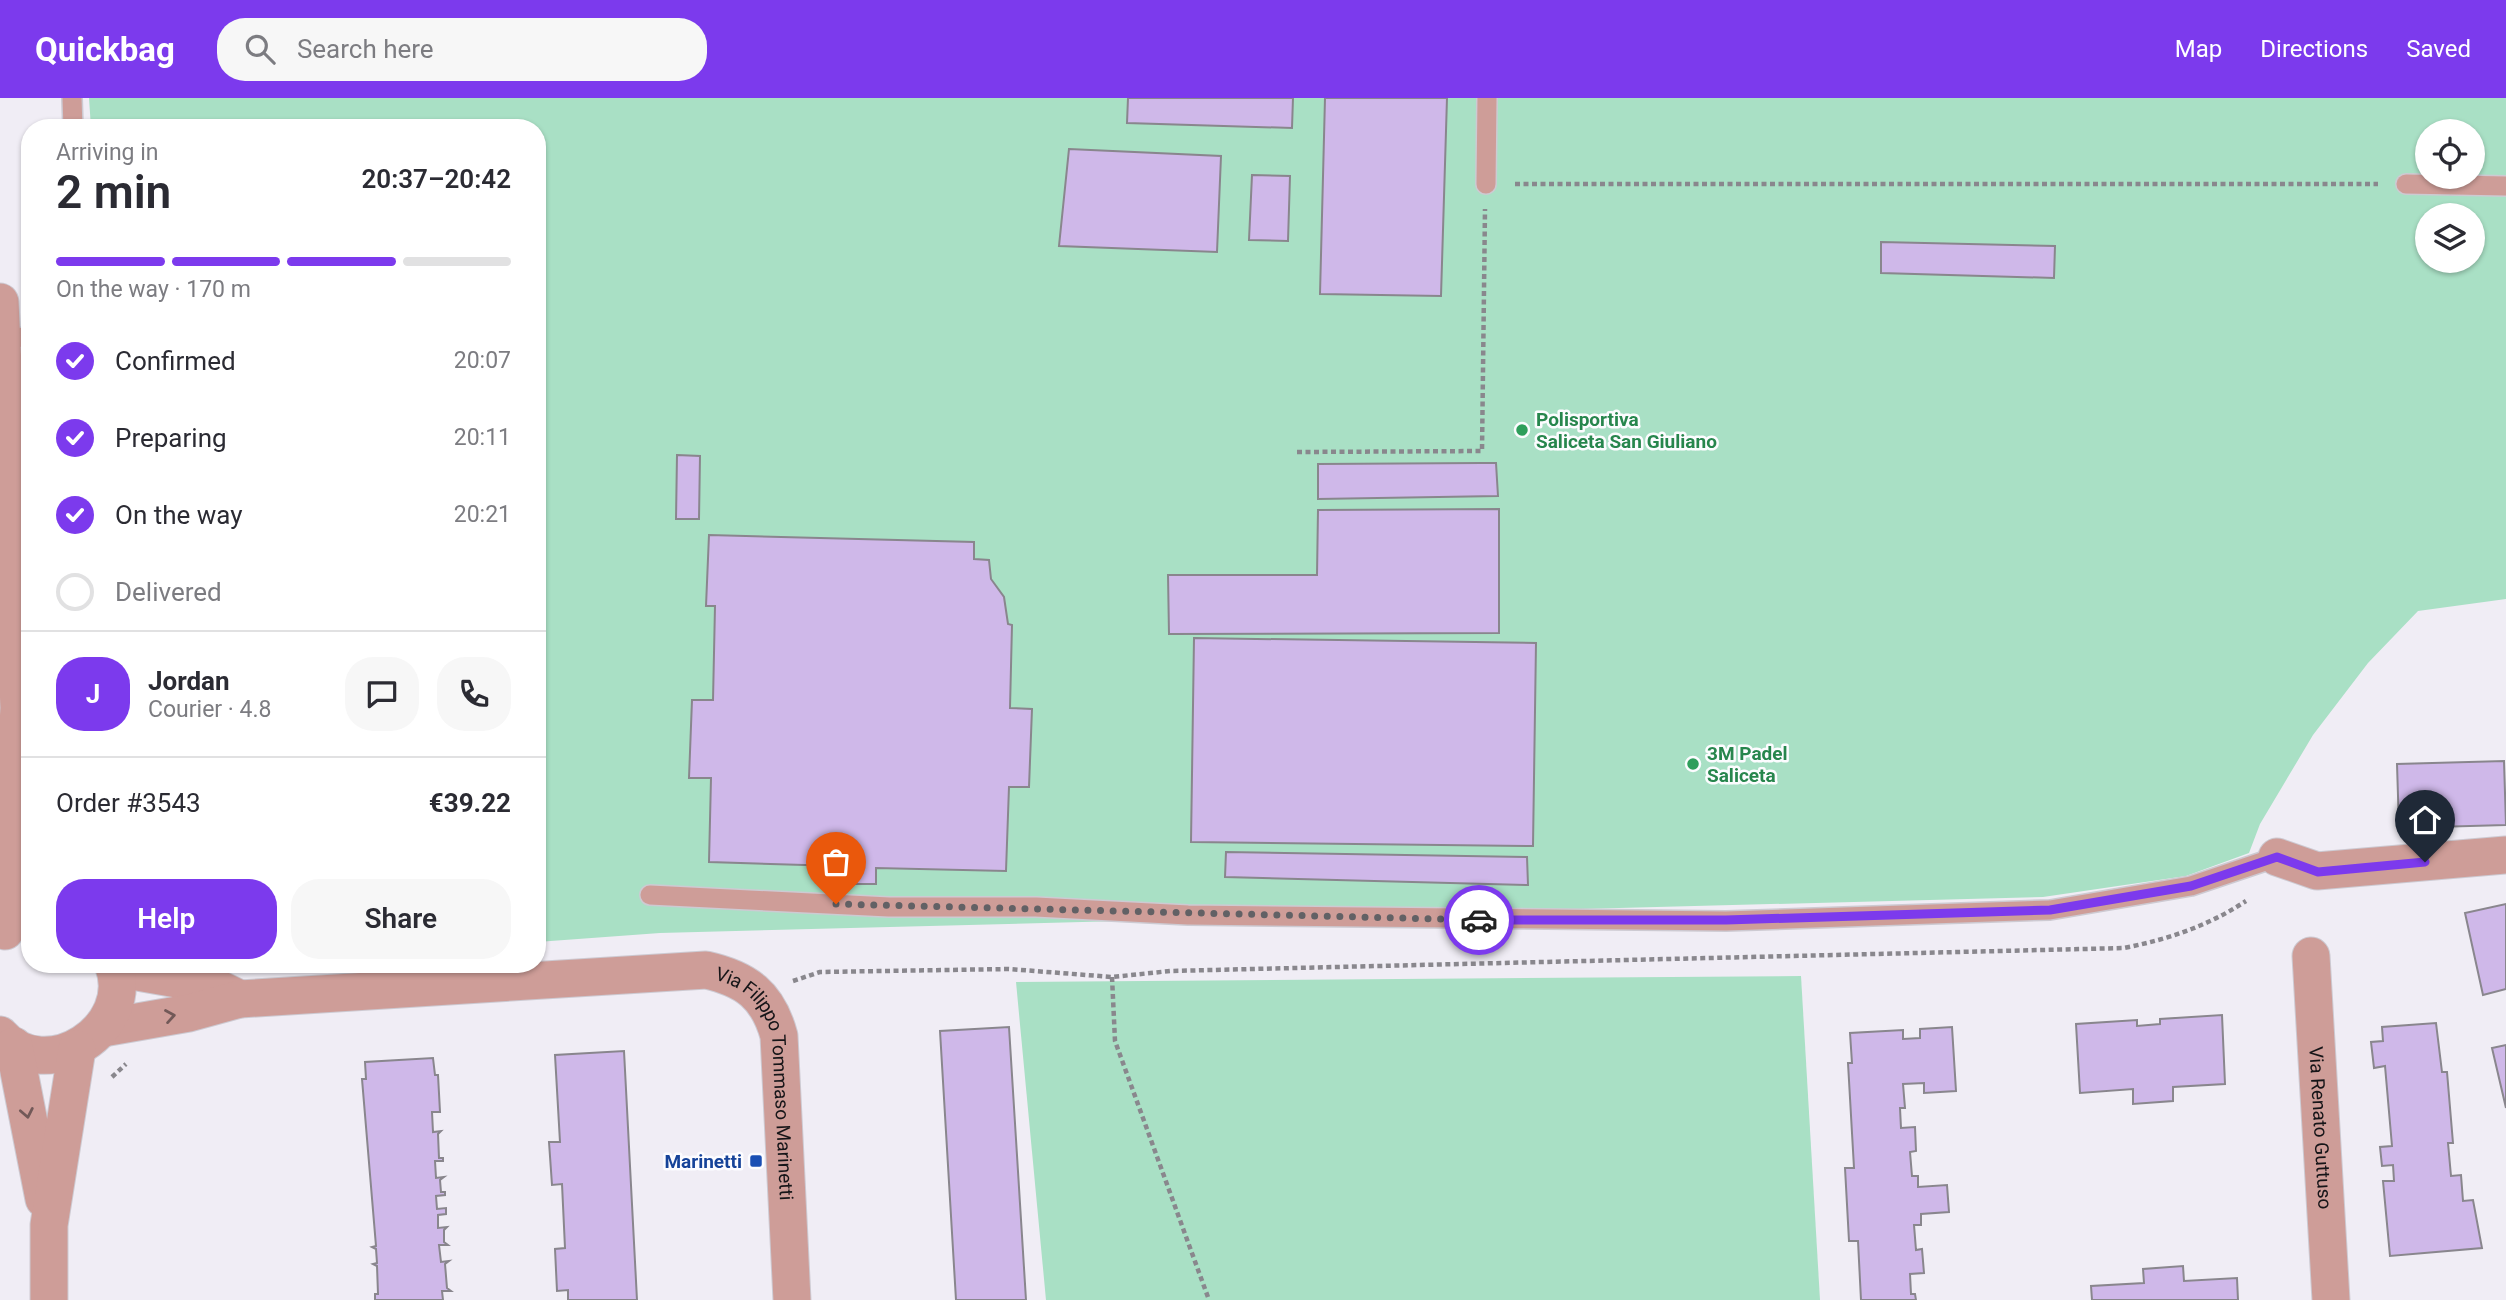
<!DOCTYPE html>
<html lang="en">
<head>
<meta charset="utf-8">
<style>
	:root { --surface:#fff; --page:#f7f7f7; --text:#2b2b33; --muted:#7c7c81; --line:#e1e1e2; --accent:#7c3aed }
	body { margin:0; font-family:Roboto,sans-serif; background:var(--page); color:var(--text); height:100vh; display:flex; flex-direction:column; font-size:26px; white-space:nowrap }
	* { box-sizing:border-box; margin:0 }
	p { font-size:23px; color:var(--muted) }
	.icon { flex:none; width:38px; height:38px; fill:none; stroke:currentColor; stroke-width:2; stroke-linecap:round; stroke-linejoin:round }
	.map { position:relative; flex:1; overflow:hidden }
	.side { position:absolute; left:21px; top:21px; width:525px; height:854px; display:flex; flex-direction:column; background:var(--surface); border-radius:28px; box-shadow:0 2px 5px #0004 }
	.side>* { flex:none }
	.tools { position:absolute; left:2415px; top:21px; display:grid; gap:14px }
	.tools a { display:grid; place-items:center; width:70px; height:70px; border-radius:50%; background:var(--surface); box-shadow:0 2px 5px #0004; font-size:35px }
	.pin { position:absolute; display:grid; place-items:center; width:60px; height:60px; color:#fff; margin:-72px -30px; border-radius:50% 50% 50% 0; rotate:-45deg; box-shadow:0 0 7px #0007 }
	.pin .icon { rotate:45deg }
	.courier { position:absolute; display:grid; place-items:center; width:70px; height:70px; margin:-35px; border:5px solid #7c3aed; border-radius:50%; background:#fff; color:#222; box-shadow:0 2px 9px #0007 }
	.headline em { font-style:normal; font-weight:600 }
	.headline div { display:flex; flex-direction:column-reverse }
	.headline { display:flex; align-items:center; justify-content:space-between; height:119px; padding:0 35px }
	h1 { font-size:46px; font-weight:600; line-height:52px }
	.bar { display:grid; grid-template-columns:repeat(4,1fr); gap:10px 7px; align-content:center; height:84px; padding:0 35px }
	.bar i { height:9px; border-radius:5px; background:var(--line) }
	.bar .on { background:var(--accent) }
	.bar p { grid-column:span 4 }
	.line { display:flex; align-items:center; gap:18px; padding:0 35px; border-top:2px solid var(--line) }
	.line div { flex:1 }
	.round { display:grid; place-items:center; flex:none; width:74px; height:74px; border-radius:28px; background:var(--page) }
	ol { padding:0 35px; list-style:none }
	li { display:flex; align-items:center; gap:21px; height:77px }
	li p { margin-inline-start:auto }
	li .icon { padding:7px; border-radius:50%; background:var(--accent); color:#fff; stroke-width:4 }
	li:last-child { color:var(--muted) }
	li i { width:38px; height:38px; border:4px solid var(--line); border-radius:50% }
	.primary-button { display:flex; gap:14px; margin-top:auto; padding:14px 35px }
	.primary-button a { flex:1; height:80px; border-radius:28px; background:var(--accent); color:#fff; font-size:28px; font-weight:600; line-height:80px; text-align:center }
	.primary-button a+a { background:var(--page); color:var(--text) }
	header { display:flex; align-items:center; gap:42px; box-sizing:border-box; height:98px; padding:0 35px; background:var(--accent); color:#fff }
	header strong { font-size:33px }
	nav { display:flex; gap:38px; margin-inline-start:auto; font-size:24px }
	.search { width:490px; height:63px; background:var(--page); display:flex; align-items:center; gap:18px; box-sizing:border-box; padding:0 24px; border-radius:28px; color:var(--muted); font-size:26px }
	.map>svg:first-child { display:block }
</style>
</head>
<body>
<header>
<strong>Quickbag</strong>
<div class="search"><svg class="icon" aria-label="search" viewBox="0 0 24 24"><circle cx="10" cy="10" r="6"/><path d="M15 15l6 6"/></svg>Search here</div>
<nav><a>Map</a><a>Directions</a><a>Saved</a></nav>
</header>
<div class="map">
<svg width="2506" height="1202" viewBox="0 0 2506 1202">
	<rect width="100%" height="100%" fill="#f0edf5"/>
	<g fill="#a9e0c5" fill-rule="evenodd">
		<path d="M89,0H2506V501L2418,513L2368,565L2313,637L2260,726L2249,755L2186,778L2043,799L660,835L537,844V30H91ZM2427,33H2473V79H2427ZM2427,117H2473V163H2427Z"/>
		<polygon points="1801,878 1820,1202 1046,1202 1016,884"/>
	</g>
	<g fill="#cfb8e9" stroke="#89868d" stroke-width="2">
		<polygon points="1128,0 1293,0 1292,30 1127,25"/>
		<polygon points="1325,0 1447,0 1441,198 1320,196"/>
		<polygon points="1069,51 1221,58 1217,154 1059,148"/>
		<polygon points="1252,77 1290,78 1288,143 1249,142"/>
		<polygon points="1881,144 2055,148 2054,180 1881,175"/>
		<polygon points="677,357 700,358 699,421 676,421"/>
		<polygon points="1481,365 1496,365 1498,398 1318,401 1318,366"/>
		<polygon points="1499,411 1499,535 1169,536 1168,477 1317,477 1318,412"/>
		<polygon points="709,437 974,444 974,461 989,462 991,481 1004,499 1008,526 1012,527 1010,610 1032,611 1029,689 1009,689 1006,773 876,770 876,786 837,786 838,768 709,764 711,680 689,680 692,602 713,602 715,508 706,508"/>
		<polygon points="1194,540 1536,545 1533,748 1191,744"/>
		<polygon points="2504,663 2506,727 2399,730 2397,666"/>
		<polygon points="1226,754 1527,759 1528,787 1225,779"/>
		<polygon points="2506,806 2506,891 2483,897 2465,815"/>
		<polygon points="2222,917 2225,986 2173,989 2173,1003 2133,1006 2133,991 2080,995 2076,926 2137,922 2137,928 2160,926 2160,921"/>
		<polygon points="2436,925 2442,974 2447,974 2453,1045 2448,1045 2451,1078 2461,1077 2463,1103 2473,1102 2482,1150 2390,1158 2383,1083 2394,1083 2393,1067 2382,1068 2380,1049 2392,1048 2385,968 2374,970 2371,944 2383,943 2382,929"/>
		<polygon points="1009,929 1026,1202 956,1202 940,933"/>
		<polygon points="1952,929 1956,993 1924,995 1924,985 1903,986 1905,1010 1900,1010 1901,1030 1915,1029 1916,1053 1910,1054 1912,1078 1918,1078 1918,1089 1947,1087 1949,1114 1921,1116 1921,1127 1914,1127 1916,1152 1922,1151 1924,1175 1910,1176 1911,1196 1915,1196 1916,1202 1861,1202 1858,1143 1849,1143 1845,1070 1854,1070 1848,965 1852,965 1850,935 1903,932 1903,941 1920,940 1920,931"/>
		<polygon points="2506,947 2506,1010 2492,950"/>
		<polygon points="624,953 637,1202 568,1202 568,1192 557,1193 555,1151 565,1150 562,1086 552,1087 549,1044 560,1044 555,957"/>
		<polygon points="433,960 435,977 438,977 440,1014 432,1014 433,1034 441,1033 438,1036 439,1060 443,1060 443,1063 435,1063 436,1080 444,1079 440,1082 441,1094 445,1094 445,1097 436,1098 437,1111 446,1110 446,1116 438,1117 438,1130 447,1129 444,1132 444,1144 448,1147 439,1147 441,1164 449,1163 445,1166 447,1190 451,1193 442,1193 443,1202 375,1202 375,1196 378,1196 377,1168 373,1166 377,1165 376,1151 372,1149 376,1148 362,981 366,981 365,964"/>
		<polygon points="2183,1168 2184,1183 2237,1180 2238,1202 2092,1202 2091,1188 2144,1185 2143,1171"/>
	</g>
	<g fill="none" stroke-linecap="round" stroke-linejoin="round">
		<g stroke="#cdcad2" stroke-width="22">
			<g id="lane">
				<polyline points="72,0 73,30"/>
				<polyline points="1486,86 1487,0"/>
				<polyline points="2406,86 2506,88"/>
				<polyline points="2,240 30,239"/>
				<polyline points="650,797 889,809 1036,809 1188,817 1726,823 2050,812 2191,788 2277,759"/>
			</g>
		</g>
		<g stroke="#cdcad2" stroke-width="39">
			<g id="street">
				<polyline points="0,204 19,610 5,833"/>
				<polyline points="2277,759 2317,773 2506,757"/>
				<path id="s1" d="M2311,858L2331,1202"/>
				<polyline points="115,870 211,887 240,901"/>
				<path id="s2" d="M103,930L189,915L240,901L706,872C746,881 768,897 779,938L792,1202"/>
				<path d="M0,937C46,990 138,930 113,866"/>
				<polyline points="14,948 44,1101"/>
				<polyline points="49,1202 49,1127 77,951"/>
			</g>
		</g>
		<g stroke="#89878d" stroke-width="4.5" stroke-dasharray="5 3.5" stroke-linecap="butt">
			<polyline points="1515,86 2378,86"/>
			<polyline points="1297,354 1482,353 1485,111"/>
			<polyline points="1112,879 1115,943 1209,1202"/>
			<path d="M793,883L820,874L1009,871L1112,879L1170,873L2124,850C2169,841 2208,828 2246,803"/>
			<polyline points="112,979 126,966"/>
		</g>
		<use href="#lane" stroke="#ce9d98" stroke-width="19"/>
		<use href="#street" stroke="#ce9d98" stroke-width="37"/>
	</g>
	<defs><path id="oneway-chevron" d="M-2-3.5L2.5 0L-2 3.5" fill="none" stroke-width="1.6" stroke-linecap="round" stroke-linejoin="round" transform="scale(1.75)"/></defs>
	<g stroke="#725958">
		<use href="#oneway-chevron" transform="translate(170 918) rotate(-10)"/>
		<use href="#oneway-chevron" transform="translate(27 1015) rotate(79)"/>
	</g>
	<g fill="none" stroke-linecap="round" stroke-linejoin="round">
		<polyline stroke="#626165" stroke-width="7" stroke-dasharray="0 12.6" points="836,806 1479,822"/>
		<polyline stroke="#7c3aed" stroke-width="9" points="1479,822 1726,822 2050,812 2191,788 2277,759 2318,774 2425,764"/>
	</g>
	<g fill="#2e9e5b" stroke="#fcfcff" stroke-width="2.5">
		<circle cx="1522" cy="332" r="7"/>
		<circle cx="1693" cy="666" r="7"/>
	</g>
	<rect fill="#1a4fb4" stroke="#fcfcff" stroke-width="2.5" x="749" y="1056" width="14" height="14" rx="3.5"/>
	<g text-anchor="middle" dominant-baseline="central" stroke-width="5" stroke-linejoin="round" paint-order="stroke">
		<g font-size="19" font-weight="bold" fill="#27864d" stroke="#fcfcff" text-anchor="start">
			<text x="1536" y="321">Polisportiva<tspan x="1536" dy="22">Saliceta San Giuliano</tspan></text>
			<text x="1707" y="655">3M Padel<tspan x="1707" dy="22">Saliceta</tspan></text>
		</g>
		<g font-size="19" fill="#161518" stroke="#fcfcff">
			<text stroke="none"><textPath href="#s2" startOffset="747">Via Filippo Tommaso Marinetti</textPath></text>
			<text stroke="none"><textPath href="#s1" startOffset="172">Via Renato Guttuso</textPath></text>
		</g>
		<g font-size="19" font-weight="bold" fill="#164399" stroke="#fcfcff" text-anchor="end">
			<text x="742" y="1063">Marinetti</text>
		</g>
	</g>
</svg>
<div class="tools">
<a><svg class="icon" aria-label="locate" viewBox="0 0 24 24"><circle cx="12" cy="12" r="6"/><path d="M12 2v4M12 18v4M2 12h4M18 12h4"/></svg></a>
<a><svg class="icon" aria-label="layers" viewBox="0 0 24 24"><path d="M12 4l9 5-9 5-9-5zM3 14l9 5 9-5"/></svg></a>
</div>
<div class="pin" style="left:836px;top:806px;background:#ea580c"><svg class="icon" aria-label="bag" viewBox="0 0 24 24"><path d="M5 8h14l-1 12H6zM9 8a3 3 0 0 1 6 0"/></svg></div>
<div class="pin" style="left:2425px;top:764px;background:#1f2937"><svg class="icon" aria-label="home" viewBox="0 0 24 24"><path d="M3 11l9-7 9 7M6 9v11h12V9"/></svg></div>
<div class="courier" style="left:1479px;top:822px"><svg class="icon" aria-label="car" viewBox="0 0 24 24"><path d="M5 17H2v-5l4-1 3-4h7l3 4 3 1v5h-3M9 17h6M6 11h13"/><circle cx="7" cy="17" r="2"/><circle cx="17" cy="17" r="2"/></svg></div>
<section class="side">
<div class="headline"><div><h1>2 min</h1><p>Arriving in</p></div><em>20:37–20:42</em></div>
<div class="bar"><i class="on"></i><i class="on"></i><i class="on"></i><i></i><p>On the way · 170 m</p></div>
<ol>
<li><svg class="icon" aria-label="check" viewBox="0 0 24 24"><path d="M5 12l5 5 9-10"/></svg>Confirmed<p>20:07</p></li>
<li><svg class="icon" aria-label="check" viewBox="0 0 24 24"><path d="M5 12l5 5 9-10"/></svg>Preparing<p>20:11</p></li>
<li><svg class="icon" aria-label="check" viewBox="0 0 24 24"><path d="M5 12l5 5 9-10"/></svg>On the way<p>20:21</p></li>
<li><i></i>Delivered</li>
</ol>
<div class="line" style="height:126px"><b class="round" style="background:var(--accent);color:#fff">J</b><div><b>Jordan</b><p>Courier · 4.8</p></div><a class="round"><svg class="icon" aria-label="chat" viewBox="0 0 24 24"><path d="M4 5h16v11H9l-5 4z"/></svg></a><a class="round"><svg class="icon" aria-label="phone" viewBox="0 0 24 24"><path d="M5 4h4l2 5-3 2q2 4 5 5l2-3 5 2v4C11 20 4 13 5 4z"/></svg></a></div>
<div class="line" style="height:91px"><div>Order #3543</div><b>€39.22</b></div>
<div class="primary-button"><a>Help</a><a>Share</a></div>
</section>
</div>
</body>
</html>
